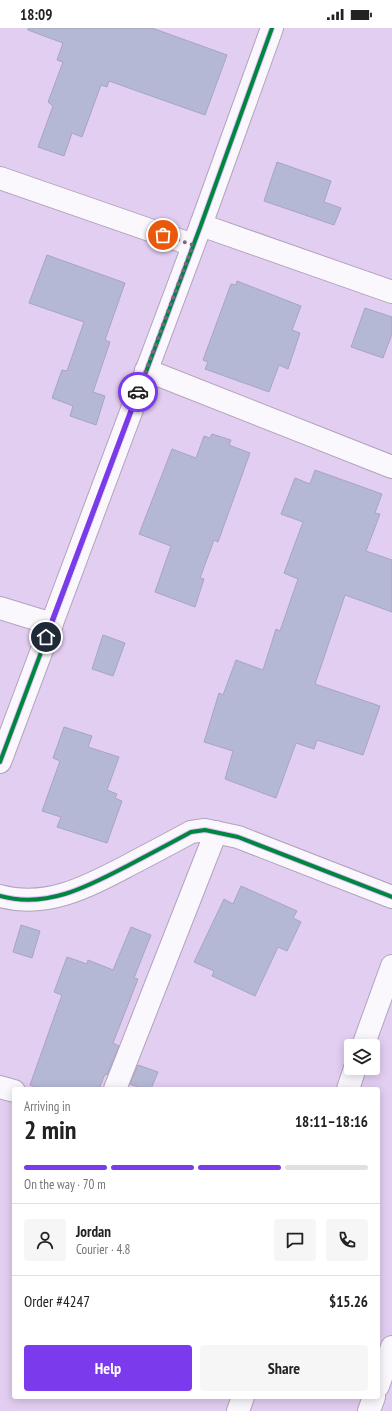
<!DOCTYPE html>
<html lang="en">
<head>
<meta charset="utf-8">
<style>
	:root { --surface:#fff; --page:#f6f6f6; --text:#222; --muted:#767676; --line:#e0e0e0; --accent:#7c3aed }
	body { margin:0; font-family:"PT Sans Narrow",sans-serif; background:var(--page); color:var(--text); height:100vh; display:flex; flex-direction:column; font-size:15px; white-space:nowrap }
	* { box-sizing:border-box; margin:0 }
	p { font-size:13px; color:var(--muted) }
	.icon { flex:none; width:22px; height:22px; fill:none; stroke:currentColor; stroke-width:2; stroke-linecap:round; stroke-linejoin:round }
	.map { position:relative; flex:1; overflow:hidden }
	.sheet { position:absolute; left:12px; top:1059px; width:368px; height:312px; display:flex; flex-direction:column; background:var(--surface); border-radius:4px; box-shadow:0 2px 10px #0003 }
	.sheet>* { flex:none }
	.fabs { position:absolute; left:344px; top:1011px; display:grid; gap:8px }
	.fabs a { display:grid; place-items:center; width:36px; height:36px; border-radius:4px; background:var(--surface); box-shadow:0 2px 10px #0003; font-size:20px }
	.pin { position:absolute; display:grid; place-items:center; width:34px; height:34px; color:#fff; margin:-17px; border:2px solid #fff; border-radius:50%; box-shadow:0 1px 4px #0007 }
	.courier { position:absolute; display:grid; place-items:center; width:40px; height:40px; margin:-20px; border:3px solid #7c3aed; border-radius:50%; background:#fff; color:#222; box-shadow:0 1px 5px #0007 }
	.headline em { font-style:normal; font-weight:700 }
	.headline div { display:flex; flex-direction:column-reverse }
	.headline { display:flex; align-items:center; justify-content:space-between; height:68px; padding:0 12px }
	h1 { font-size:26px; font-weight:700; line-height:30px }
	.bar { display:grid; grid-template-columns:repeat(4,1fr); gap:6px 4px; align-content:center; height:48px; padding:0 12px }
	.bar i { height:5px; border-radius:3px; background:var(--line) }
	.bar .on { background:var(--accent) }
	.bar p { grid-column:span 4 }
	.line { display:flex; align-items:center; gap:10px; padding:0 12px; border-top:1px solid var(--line) }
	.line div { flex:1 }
	.round { display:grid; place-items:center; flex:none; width:42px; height:42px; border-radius:4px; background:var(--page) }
	.action { display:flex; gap:8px; margin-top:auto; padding:8px 12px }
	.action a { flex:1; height:46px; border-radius:4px; background:var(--accent); color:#fff; font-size:16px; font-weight:700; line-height:46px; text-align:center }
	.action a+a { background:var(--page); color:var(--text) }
	.status { display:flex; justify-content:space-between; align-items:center; height:28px; padding:0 20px; background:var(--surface); direction:ltr }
	.status svg { height:11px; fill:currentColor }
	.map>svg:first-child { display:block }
</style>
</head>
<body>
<div class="status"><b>18:09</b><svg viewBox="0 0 49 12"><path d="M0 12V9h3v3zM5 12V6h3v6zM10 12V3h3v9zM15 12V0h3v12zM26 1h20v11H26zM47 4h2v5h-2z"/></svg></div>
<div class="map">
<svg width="392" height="1383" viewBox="0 0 392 1383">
	<rect width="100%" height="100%" fill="#e2cef1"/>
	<g fill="#b5b8d4" stroke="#a6a6c0">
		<polygon points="28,0 152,0 227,27 205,87 109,53 107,59 101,57 82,109 72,105 64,128 38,119 53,78 48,74 63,34 57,32 63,15 28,2"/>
		<polygon points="277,134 331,153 324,174 341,180 334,197 264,173"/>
		<polygon points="47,227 125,255 105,312 110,314 93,364 105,368 96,397 70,388 73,378 52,370 62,342 67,343 84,294 29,275"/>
		<polygon points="237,253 301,278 292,302 300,305 288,341 279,337 269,364 205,341 208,334 203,332 231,256 236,257"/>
		<polygon points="365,280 392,289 392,306 383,330 351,319"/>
		<polygon points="212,406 231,412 229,417 250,425 218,514 214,512 200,550 204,551 195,579 155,564 171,518 139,506 172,421 196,430 204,408 210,410"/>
		<polygon points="315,442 382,466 375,485 380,486 366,523 392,532 392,584 345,567 315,656 380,678 363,727 317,712 314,721 296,715 276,770 225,751 233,723 204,714 219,665 223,667 236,632 263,642 276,601 280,603 298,551 284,545 303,494 281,486 295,450 310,456"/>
		<polygon points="103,607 125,615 113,648 92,641"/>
		<polygon points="64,699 92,708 88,719 119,729 107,762 117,766 115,770 122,773 107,815 57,799 61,789 42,783 60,733 53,730"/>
		<polygon points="241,858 297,883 293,890 301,894 287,923 278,919 255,968 212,948 214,943 194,934 224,871 233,876"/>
		<polygon points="21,897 40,903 32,930 13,924"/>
		<polygon points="131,899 151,907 134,950 138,951 113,1015 119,1018 107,1047 105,1046 99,1061 41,1061 30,1057 62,967 54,964 67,929 87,936 88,932 113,942"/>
		<polygon points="138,1037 158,1044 151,1061 143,1061 130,1056"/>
	</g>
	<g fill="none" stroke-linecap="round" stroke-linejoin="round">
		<g stroke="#b2a3bd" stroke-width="24">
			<g id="street">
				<polyline points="0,150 193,217"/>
				<polyline points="201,197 392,264"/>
				<polyline points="146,342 392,439"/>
				<polyline points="0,580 52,596"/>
				<polyline points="0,734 201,197 272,0"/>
				<path d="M0,868C47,881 89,858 129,837C150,826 171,815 191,804L205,802L238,809L392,869"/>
				<polyline points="363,1018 392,938"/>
				<polyline points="0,1059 14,1063"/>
				<polyline points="115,1061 216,804"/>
				<polyline points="348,1061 355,1040"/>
				<polyline points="378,1358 392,1319"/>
				<polyline points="238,1383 243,1369"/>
				<polyline points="369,1383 374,1369"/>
			</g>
		</g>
		<use href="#street" stroke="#fbf8fd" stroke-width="22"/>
		<g stroke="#e4c0ff" stroke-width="6">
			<g id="cycleway">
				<polyline points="0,734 201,197 272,0"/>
				<path d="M0,868C47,881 89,858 129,837C150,826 171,815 191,804L205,802L238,809L392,869"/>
			</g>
		</g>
		<use href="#cycleway" stroke="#00873e" stroke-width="4"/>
	</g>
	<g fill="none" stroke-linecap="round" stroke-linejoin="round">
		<polyline stroke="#796884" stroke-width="4" stroke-dasharray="0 7.2" points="138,364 193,217 163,207"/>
		<polyline stroke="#7c3aed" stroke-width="5" points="46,609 138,364"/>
	</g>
</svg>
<div class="fabs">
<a><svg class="icon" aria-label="layers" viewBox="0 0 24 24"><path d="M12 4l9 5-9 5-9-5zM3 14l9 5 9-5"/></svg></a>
</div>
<div class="pin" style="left:163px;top:207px;background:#ea580c"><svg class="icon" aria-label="bag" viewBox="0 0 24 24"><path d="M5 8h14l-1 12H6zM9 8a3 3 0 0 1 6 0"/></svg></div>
<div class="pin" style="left:46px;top:609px;background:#1f2937"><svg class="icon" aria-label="home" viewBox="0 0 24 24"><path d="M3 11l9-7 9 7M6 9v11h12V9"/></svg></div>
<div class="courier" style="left:138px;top:364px"><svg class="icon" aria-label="car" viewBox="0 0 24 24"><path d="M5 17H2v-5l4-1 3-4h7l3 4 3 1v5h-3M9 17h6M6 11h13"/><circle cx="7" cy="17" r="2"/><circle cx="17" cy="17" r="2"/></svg></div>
<section class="sheet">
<div class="headline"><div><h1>2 min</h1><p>Arriving in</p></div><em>18:11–18:16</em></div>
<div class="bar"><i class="on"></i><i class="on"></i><i class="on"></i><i></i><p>On the way · 70 m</p></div>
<div class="line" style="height:72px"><a class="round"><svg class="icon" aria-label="person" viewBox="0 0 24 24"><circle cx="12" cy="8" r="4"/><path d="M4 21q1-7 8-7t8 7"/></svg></a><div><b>Jordan</b><p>Courier · 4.8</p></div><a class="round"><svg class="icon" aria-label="chat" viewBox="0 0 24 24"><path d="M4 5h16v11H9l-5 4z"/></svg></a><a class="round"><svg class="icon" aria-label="phone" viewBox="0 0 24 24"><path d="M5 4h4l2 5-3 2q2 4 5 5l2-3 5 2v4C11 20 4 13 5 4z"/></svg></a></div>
<div class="line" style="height:52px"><div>Order #4247</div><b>$15.26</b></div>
<div class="action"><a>Help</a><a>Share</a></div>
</section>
</div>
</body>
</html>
